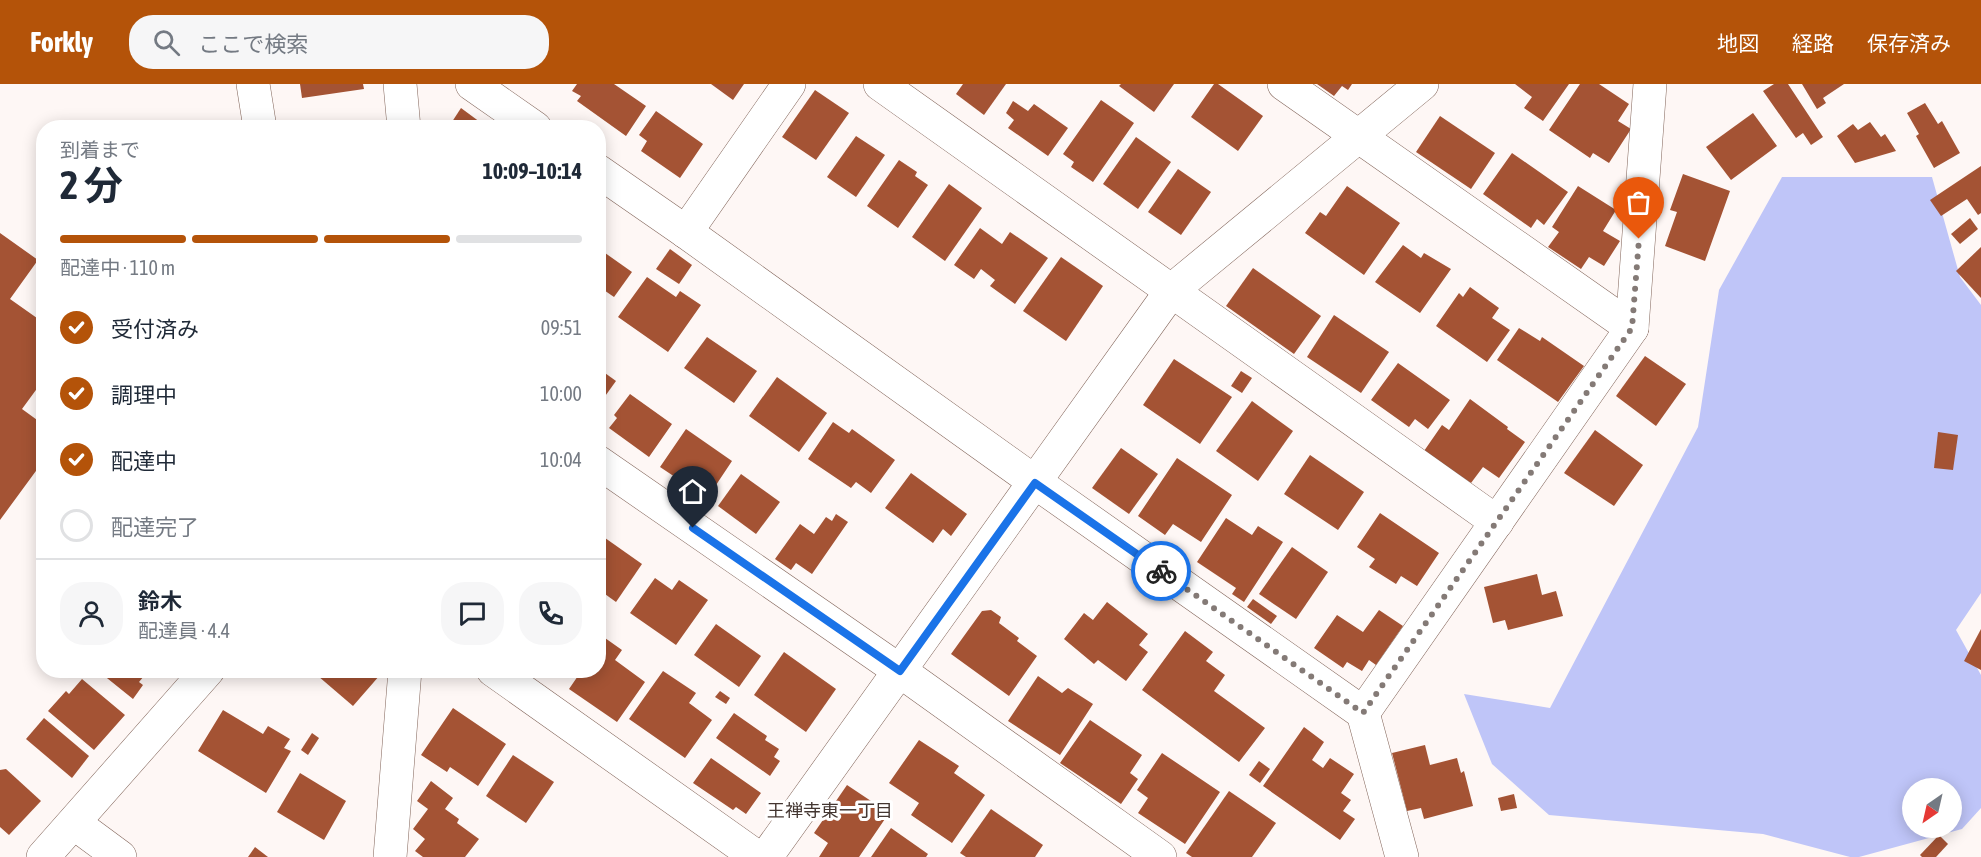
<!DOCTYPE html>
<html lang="ja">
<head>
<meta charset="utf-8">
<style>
	:root { --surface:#fff; --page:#f6f6f7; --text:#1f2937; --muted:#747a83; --line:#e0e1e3; --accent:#b45309 }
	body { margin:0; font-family:"Asap Condensed","Noto Sans JP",sans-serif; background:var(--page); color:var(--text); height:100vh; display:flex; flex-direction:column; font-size:22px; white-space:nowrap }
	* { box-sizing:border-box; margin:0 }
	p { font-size:20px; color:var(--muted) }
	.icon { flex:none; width:33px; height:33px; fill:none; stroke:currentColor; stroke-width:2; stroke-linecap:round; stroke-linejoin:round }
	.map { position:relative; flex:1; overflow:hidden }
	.side { position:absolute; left:36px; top:36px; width:570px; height:558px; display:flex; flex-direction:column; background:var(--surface); border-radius:24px; box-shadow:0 3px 15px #0003 }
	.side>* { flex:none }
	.needle { width:39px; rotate:214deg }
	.tools { position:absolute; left:1902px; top:694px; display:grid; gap:12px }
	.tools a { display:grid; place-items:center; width:60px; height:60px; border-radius:50%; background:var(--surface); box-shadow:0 3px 15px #0003; font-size:30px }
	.pin { position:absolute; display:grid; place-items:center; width:51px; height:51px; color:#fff; margin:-62px -26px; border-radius:50% 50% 50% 0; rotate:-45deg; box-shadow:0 0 6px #0007 }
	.pin .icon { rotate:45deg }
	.courier { position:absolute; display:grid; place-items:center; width:60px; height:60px; margin:-30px; border:4px solid #1a73e8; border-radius:50%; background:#fff; color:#222; box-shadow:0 2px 8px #0007 }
	.overview em { font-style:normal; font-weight:700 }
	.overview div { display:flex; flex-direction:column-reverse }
	.overview { display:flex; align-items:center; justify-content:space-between; height:102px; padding:0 24px }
	h1 { font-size:39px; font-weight:700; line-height:45px }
	.bar { display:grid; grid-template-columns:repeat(4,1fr); gap:9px 6px; align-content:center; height:72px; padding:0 24px }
	.bar i { height:8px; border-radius:4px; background:var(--line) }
	.bar .selected { background:var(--accent) }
	.bar p { grid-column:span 4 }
	.line { display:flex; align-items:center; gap:15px; padding:0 24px; border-top:2px solid var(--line) }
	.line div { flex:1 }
	.round { display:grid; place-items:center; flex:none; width:63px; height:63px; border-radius:24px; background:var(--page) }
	ol { padding:0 24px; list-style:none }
	li { display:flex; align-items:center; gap:18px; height:66px }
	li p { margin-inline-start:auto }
	li .icon { padding:6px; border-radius:50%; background:var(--accent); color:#fff; stroke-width:4 }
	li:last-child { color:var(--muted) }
	li i { width:33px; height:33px; border:3px solid var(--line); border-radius:50% }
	header { display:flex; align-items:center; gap:36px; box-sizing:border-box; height:84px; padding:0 30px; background:var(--accent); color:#fff }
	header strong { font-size:28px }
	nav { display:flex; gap:33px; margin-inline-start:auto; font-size:21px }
	.search { width:420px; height:54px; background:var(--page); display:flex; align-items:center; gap:15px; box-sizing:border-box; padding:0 21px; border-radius:24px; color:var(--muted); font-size:22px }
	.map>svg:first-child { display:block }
</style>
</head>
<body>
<header>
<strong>Forkly</strong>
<div class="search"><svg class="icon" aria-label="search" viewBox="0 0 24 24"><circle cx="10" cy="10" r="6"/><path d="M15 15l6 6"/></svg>ここで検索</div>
<nav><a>地図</a><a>経路</a><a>保存済み</a></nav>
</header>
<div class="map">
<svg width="1981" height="773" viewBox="0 0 1981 773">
	<rect width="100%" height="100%" fill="#fef7f5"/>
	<path fill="#bfc5f8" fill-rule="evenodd" d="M1782,93H1932L1960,193L1981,221V509L1956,546L1981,591V724L1962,745L1859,773H1850L1763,750L1549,731L1492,680L1464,610L1550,624L1698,343L1719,206ZM1912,705H1952V744H1912Z"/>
	<g fill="#a45334">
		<polygon points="300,0 363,0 364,5 302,14"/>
		<polygon points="577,0 614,0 646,22 626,52 577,17 581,12 572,7"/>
		<polygon points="711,0 744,0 733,16"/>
		<polygon points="963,0 1006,0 984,31 956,10"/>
		<polygon points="1121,0 1174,0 1154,28 1119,2"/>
		<polygon points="1214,0 1218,0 1263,32 1238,67 1191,33"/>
		<polygon points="1317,0 1352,0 1348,6 1342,2 1334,12"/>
		<polygon points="1515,0 1569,0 1543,37 1524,24 1532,13"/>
		<polygon points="1580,0 1599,0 1629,20 1618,37 1631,45 1609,79 1593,69 1590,74 1549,46"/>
		<polygon points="1774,0 1788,0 1823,53 1811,61 1803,49 1796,54 1763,7"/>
		<polygon points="1802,0 1844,0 1823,14 1826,19 1817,25"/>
		<polygon points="815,6 849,29 816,76 782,53"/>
		<polygon points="1101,16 1134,39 1093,98 1071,83 1074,78 1063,70"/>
		<polygon points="1013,17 1028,27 1034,20 1068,44 1048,72 1008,44 1014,36 1006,29"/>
		<polygon points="1925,19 1938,40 1942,37 1960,69 1934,84 1916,52 1919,50 1907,29"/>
		<polygon points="461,24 488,44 448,44"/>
		<polygon points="656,27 703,60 680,94 641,67 647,57 639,51"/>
		<polygon points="1753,29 1777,62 1731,96 1706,63"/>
		<polygon points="1440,32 1495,69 1471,105 1416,68"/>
		<polygon points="1870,38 1881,53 1885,50 1896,67 1855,79 1837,52 1853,40 1858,46"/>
		<polygon points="856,52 885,71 856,113 827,93"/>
		<polygon points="1136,53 1171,78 1138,125 1103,100"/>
		<polygon points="1512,69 1568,108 1544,141 1537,135 1531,144 1483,110"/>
		<polygon points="899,76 917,88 915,92 928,101 898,144 867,122"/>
		<polygon points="1981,82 1981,129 1978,131 1967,115 1941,132 1930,116"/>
		<polygon points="1178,85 1211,108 1181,151 1148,128"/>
		<polygon points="1683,90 1730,107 1705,177 1665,162 1677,128 1670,126"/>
		<polygon points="949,100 982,124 945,177 912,153"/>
		<polygon points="1347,102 1400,139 1364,191 1305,149 1320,128 1326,132"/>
		<polygon points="1578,102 1616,126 1603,147 1620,157 1604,182 1589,173 1581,185 1548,163 1559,148 1552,143"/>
		<polygon points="1970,134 1978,145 1960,160 1951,150"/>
		<polygon points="980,144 1002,160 1010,148 1048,174 1015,220 990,202 995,196 981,185 974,195 954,181"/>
		<polygon points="0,149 38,176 10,215 44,239 44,295 22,325 44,341 44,376 0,436"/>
		<polygon points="1403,161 1421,174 1424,169 1451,185 1420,229 1375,198"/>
		<polygon points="1981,163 1981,214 1956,187"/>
		<polygon points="598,164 632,188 614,213 598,202"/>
		<polygon points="670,165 692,181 679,200 656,185"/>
		<polygon points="1061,173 1103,202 1066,257 1023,227"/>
		<polygon points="1253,184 1321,232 1294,270 1226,222"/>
		<polygon points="647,193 676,213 680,207 701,221 668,268 618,233"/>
		<polygon points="1470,203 1499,224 1492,234 1510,246 1487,278 1436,242 1459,209 1463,213"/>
		<polygon points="1334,231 1389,268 1361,309 1307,273"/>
		<polygon points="1519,244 1540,257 1542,253 1584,282 1558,318 1497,276"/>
		<polygon points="707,253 757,287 734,319 684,284"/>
		<polygon points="1645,272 1686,300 1656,342 1616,312"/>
		<polygon points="1174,275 1232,313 1200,360 1143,321"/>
		<polygon points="1398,279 1450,316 1428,345 1415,335 1409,343 1371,316"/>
		<polygon points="598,284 616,297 598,322"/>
		<polygon points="1241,287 1252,294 1242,309 1231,302"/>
		<polygon points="777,293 827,329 799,368 749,332"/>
		<polygon points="630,310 672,340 649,373 609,344 617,334 614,331"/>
		<polygon points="1470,315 1508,343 1507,345 1525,358 1499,394 1483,383 1471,399 1424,367 1442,341 1449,346"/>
		<polygon points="1252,317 1293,347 1258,397 1216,367"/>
		<polygon points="833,338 849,349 852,345 895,376 871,409 856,398 851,404 808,375"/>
		<polygon points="686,345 732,377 712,407 689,391 684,399 660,383"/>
		<polygon points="1595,346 1643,381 1614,422 1564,389"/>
		<polygon points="1938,348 1958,351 1953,386 1934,384"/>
		<polygon points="1121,364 1158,390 1129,430 1092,404"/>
		<polygon points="1310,371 1364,408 1338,446 1284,410"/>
		<polygon points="1177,374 1232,411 1201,458 1173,440 1165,451 1138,432"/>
		<polygon points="911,389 967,430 951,452 943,445 933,459 885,424"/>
		<polygon points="741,390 780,418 756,450 718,422"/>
		<polygon points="1380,429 1439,469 1417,502 1401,492 1396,500 1369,483 1375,475 1357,463"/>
		<polygon points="836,430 848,438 812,490 796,479 791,486 775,475 800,440 814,450 826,433 832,437"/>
		<polygon points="1226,434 1252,451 1258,442 1283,458 1244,518 1232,510 1236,504 1197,478"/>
		<polygon points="598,449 642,480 616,518 598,505"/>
		<polygon points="1292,463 1328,488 1296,535 1259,510"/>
		<polygon points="1537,490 1542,511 1556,507 1563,532 1508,546 1505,536 1493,539 1484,503"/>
		<polygon points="655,494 672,506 679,496 708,516 676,561 630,529"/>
		<polygon points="1253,515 1277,532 1271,540 1247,523"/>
		<polygon points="1107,518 1148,550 1139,561 1148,568 1126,597 1098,576 1094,580 1064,555 1084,529 1093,536"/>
		<polygon points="991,526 1001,533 999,539 1019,554 1017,557 1037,572 1009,612 951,570 982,527"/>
		<polygon points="1379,526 1403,542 1376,581 1369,576 1362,587 1347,578 1343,584 1314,564 1337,531 1363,548"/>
		<polygon points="716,540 761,572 739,603 694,571"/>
		<polygon points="1981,545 1981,586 1964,577"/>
		<polygon points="1185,547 1213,568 1206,577 1225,591 1214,607 1265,644 1239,678 1142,606"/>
		<polygon points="605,554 622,566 615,576 645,598 617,638 569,605 582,586 598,586 598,563"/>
		<polygon points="784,568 836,605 806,648 754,611"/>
		<polygon points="97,586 138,586 144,592 139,598 143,601 133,615"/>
		<polygon points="311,586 375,586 380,591 353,622"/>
		<polygon points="663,587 696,609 689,619 712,636 685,674 629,635"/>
		<polygon points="1038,592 1062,609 1068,604 1093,620 1060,671 1008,637"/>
		<polygon points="82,595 125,631 94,666 48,627 66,607 69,610"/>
		<polygon points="720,607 730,614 726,620 715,613"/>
		<polygon points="453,624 506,660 478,702 450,683 447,688 421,671"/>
		<polygon points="223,626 263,650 268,642 290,655 284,664 291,667 266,709 198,667"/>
		<polygon points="734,629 767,652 765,656 779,665 774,673 780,677 770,692 716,654"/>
		<polygon points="44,634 89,672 72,694 26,655"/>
		<polygon points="1090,636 1142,671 1130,689 1138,695 1121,720 1060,679"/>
		<polygon points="1304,643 1324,658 1312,676 1323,684 1330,674 1354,690 1341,709 1351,716 1343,727 1355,735 1340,756 1263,702"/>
		<polygon points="312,649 319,654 308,671 301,666"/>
		<polygon points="919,656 959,682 954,689 985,711 952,759 911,731 919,719 889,699"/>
		<polygon points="1425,661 1430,681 1457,674 1461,689 1464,687 1473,722 1424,735 1421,724 1407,727 1392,669"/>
		<polygon points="1162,669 1220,708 1185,760 1138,729 1148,714 1137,706"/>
		<polygon points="513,671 554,698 526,739 486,712"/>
		<polygon points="711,674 761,709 746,730 736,723 733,726 693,699"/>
		<polygon points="1259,677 1270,685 1260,699 1249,691"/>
		<polygon points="6,685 41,717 9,751 0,743 0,686"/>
		<polygon points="300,689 346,717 324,756 277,728"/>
		<polygon points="431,697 453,714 445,725 459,735 457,739 479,755 465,773 423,773 415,767 425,755 413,745 428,725 417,717"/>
		<polygon points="847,701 889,729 859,773 819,773 828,759 814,749"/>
		<polygon points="1229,707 1276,739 1252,773 1192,773 1186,769"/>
		<polygon points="1514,710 1517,724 1501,727 1498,714"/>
		<polygon points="991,725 1043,761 1035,773 966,773 960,769"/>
		<polygon points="891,744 928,770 926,773 871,773"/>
		<polygon points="1939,751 1948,760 1936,773 1922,773 1920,771"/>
		<polygon points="255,763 268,773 248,773"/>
	</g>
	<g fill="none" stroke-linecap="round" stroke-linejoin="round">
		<g stroke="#82655a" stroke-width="34">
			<g id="minor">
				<polyline points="253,0 260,44"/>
				<polyline points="400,0 404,44"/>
				<polyline points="472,0 535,44"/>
				<polyline points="880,0 1497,438"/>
				<polyline points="1284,0 1632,244"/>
				<polyline points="598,87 686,148 1035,398 1363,629 1402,773"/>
				<polyline points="686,148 789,0"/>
				<polyline points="598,378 900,587 1160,773"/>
				<polyline points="493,586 757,773"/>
				<polyline points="1363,629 1632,244 1650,0"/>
				<polyline points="74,739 120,773"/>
				<polyline points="43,773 208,586"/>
				<polyline points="390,773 405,586"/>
				<polyline points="766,773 1172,206 1422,0"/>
			</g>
		</g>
		<use href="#minor" stroke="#fff" stroke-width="33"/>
	</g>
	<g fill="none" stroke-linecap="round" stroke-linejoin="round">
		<polyline stroke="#847a76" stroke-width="6" stroke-dasharray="0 10.8" points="1161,487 1363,629 1632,244 1639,155"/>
		<polyline stroke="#1a73e8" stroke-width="8" points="693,444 900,587 1035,399 1161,487"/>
	</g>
	<g text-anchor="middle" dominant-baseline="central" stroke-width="6" stroke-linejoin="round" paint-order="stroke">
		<g font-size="18" fill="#433631" stroke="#fff">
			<text x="830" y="726">王禅寺東一丁目</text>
		</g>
	</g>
</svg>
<div class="tools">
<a><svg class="needle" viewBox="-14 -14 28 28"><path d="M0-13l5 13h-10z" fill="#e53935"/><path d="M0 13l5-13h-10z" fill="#747a83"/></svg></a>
</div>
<div class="pin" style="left:1639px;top:155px;background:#ea580c"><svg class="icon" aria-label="bag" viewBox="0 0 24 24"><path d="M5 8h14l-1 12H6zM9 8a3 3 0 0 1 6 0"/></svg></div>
<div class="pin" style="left:693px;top:444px;background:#1f2937"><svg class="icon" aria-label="home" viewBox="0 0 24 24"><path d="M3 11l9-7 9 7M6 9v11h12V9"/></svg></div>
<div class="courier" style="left:1161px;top:487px"><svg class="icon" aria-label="bike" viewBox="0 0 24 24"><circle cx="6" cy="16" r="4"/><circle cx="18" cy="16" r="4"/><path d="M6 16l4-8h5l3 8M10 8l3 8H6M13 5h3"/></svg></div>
<section class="side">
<div class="overview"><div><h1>2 分</h1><p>到着まで</p></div><em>10:09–10:14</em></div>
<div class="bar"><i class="selected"></i><i class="selected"></i><i class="selected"></i><i></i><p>配達中 · 110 m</p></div>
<ol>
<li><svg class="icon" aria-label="check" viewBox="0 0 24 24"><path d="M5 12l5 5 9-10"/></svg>受付済み<p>09:51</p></li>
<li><svg class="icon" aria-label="check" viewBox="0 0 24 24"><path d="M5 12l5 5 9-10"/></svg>調理中<p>10:00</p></li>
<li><svg class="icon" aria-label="check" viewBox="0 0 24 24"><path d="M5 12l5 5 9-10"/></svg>配達中<p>10:04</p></li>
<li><i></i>配達完了</li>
</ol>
<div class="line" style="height:108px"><a class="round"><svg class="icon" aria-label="person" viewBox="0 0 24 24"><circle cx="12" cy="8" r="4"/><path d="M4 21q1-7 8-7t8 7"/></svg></a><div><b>鈴木</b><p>配達員 · 4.4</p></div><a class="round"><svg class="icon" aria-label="chat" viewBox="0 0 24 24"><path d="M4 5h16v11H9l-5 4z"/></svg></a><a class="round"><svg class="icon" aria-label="phone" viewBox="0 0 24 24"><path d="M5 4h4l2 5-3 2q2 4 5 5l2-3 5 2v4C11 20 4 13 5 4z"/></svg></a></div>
</section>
</div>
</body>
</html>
